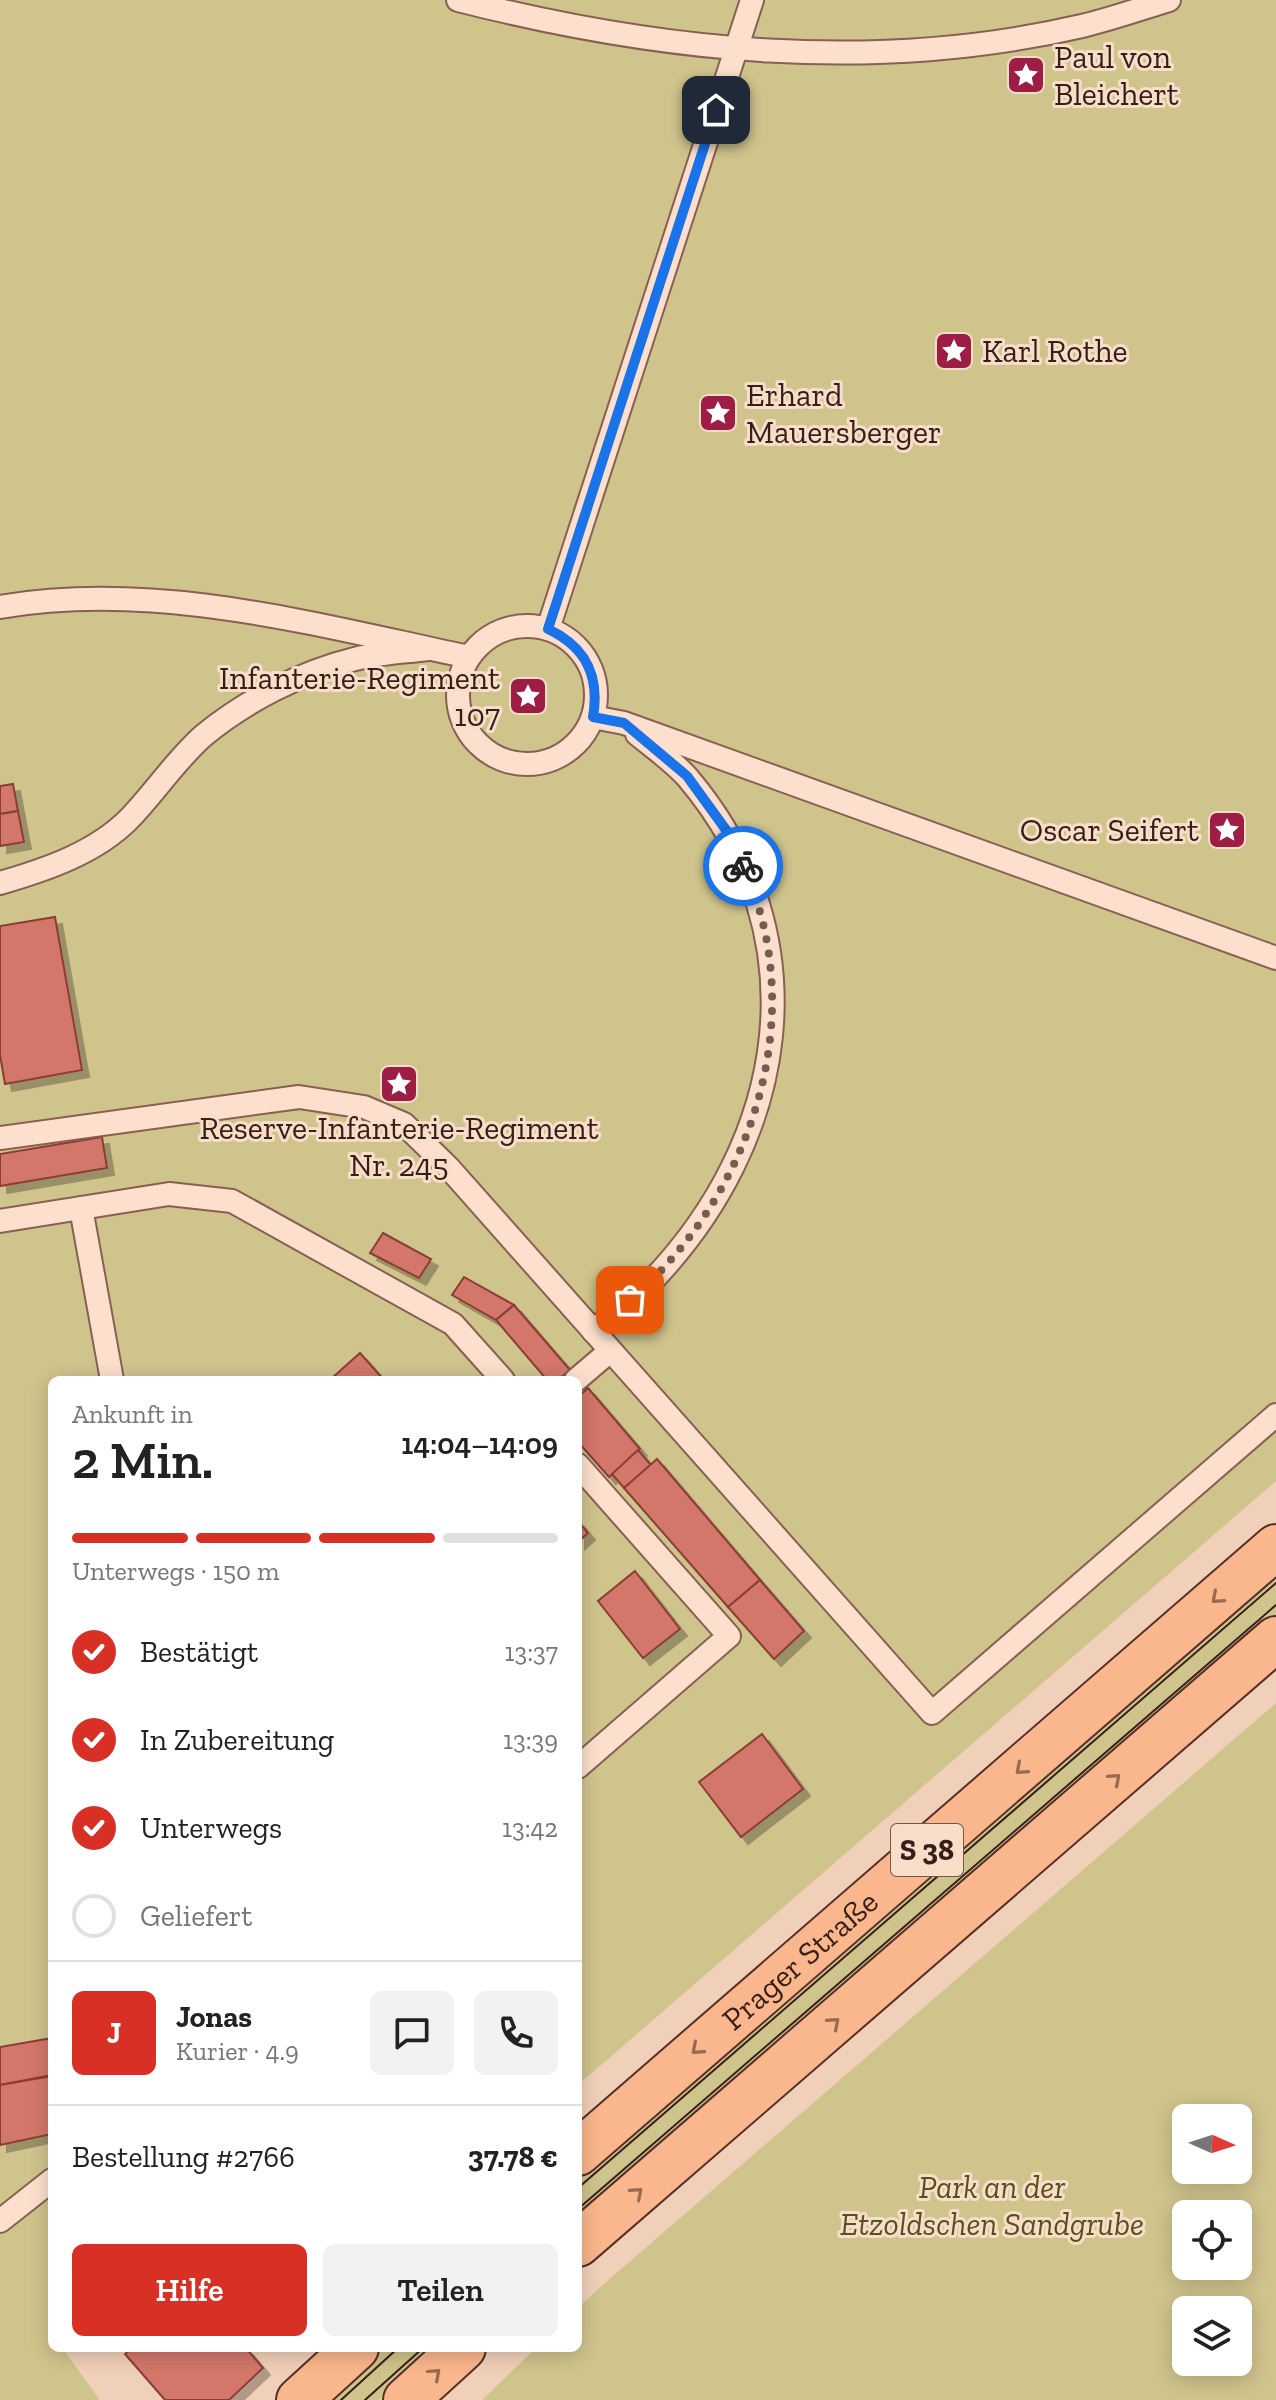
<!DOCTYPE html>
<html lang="de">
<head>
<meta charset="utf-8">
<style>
	:root { --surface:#fff; --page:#f2f2f2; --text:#222; --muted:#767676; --line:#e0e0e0; --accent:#d93025 }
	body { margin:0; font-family:"Zilla Slab",serif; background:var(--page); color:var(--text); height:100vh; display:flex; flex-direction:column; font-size:30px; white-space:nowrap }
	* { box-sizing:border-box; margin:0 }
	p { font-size:26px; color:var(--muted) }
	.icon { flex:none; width:44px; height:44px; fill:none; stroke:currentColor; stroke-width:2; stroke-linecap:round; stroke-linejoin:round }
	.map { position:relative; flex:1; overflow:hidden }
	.side { position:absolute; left:48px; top:1376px; width:534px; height:976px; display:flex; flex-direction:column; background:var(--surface); border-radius:12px; box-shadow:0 4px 20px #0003 }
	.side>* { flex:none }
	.needle { width:52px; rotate:93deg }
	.fabs { position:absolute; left:1172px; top:2104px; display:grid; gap:16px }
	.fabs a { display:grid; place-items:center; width:80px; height:80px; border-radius:12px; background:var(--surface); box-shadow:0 4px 20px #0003; font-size:40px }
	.pin { position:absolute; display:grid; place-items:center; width:68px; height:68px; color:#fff; margin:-34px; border-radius:16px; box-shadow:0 4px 12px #0006 }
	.courier { position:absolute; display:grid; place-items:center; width:80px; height:80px; margin:-40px; border:6px solid #1a73e8; border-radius:50%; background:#fff; color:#222; box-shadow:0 2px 10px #0007 }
	.summary em { font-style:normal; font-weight:600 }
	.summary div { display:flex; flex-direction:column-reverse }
	.summary { display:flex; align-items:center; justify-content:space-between; height:136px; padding:0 24px }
	h1 { font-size:52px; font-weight:600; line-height:60px }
	.bar { display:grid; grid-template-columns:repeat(4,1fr); gap:12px 8px; align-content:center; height:96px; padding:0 24px }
	.bar i { height:10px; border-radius:6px; background:var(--line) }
	.bar .active { background:var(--accent) }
	.bar p { grid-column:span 4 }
	.line { display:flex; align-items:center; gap:20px; padding:0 24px; border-top:2px solid var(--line) }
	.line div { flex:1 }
	.round { display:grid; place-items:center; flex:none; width:84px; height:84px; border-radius:12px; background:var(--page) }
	ol { padding:0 24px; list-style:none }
	li { display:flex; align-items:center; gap:24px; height:88px }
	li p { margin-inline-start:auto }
	li .icon { padding:8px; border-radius:50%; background:var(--accent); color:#fff; stroke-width:4 }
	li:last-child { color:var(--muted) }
	li i { width:44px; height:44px; border:4px solid var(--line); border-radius:50% }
	.action { display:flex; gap:16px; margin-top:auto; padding:16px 24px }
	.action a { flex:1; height:92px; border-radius:12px; background:var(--accent); color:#fff; font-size:32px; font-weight:600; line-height:92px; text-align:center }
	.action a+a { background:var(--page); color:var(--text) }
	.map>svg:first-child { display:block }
</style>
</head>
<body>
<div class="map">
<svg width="1276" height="2400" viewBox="0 0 1276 2400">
	<defs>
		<filter id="shadow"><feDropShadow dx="7" dy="7" stdDeviation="0" flood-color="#0004"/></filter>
	</defs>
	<rect width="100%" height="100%" fill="#f1d0b9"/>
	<g fill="#d0c48d" fill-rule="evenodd">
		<polygon points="0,0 1276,0 1276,1481 578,2085 578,1380 52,1380 52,2348 69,2348 65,2352 100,2400 0,2400"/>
		<polygon points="1276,1568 1276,1615 578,2225 578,2178"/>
		<path d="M1276,1703V2400H482L536,2348H578V2308L599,2288ZM1186,2118H1238V2170H1186ZM1238,2214V2266H1186V2214ZM1238,2310V2362H1186V2310Z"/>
		<polygon points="384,2348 438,2348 379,2400 326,2400"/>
	</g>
	<g fill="#d3776b" stroke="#8a3e36" stroke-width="2" filter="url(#shadow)">
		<polygon points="13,784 18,811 0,814 0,786"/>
		<polygon points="18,811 24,842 0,846 0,814"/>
		<polygon points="55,917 82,1070 5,1084 0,1055 0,926"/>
		<polygon points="102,1137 107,1168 0,1186 0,1154"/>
		<polygon points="383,1233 431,1259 419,1278 370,1253"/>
		<polygon points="464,1277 514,1305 496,1320 452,1295"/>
		<polygon points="514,1305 570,1370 558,1380 547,1380 496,1320"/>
		<polygon points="360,1353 384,1380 334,1380 332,1378"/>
		<polygon points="588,1388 640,1449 609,1477 578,1442 578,1397"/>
		<polygon points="638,1450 651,1465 624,1488 612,1474"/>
		<polygon points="657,1459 760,1580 728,1607 624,1488"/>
		<polygon points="578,1521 588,1533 578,1542"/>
		<polygon points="635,1571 680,1629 643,1658 598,1601"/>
		<polygon points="760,1580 804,1631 774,1659 728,1607"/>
		<polygon points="762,1734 803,1789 741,1837 699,1782"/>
		<polygon points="52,2038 52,2075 0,2085 0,2047"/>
		<polygon points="52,2076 52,2134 0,2145 0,2085"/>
		<polygon points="132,2348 246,2348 263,2368 229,2400 165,2400 125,2354"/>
	</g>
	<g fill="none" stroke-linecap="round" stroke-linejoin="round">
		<g stroke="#895f52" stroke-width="26">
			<g id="service">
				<path d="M458,0C662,52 874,74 1082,26C1111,19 1140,9 1169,0"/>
				<path d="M0,607C156,580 317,625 469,657"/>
				<circle cx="527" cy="695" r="69"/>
				<polyline points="548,629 752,0"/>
				<polyline points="593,717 624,723 1276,958"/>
				<path d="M0,883C45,870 96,853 130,818C155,792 176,760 203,736C245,701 302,672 355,659C378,653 404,652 428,649"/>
				<polyline points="0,1138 299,1097 364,1107 404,1124 449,1168 932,1713 1276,1415"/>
				<polyline points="81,1208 112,1380"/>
				<polyline points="0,1221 169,1194 232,1201 453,1324 503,1380"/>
				<path d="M593,1331C611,1316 632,1301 649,1284C788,1141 822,937 688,778C674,762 654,748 637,734"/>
				<polyline points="576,1380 610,1351"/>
				<polyline points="578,1465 729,1636 578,1767"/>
				<polyline points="0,2221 52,2180"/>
			</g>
		</g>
		<g stroke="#562f28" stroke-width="48">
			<g id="primary">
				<path id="s1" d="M578,2153L1276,1547"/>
				<polyline points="578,2244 1276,1639"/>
				<polyline points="299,2400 356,2348"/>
				<polyline points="406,2400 463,2348"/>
			</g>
		</g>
		<use href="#service" stroke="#fce0cd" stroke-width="22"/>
		<use href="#primary" stroke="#fab68c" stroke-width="44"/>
		<g stroke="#361f19" stroke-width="2">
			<polyline points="578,2188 1276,1583"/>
			<polyline points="578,2209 1276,1605"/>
			<polyline points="341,2400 398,2348"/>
			<polyline points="365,2400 423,2348"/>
		</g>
	</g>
	<defs><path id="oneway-chevron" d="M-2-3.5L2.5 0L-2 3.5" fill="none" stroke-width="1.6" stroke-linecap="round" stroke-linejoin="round" transform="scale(2)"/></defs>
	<g stroke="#986a52">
		<use href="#oneway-chevron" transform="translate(1217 1598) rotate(139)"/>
		<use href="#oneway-chevron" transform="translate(1021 1769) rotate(139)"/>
		<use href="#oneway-chevron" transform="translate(1115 1779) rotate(-41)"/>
		<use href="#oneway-chevron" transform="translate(834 2023) rotate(-41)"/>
		<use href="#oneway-chevron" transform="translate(697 2049) rotate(139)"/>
		<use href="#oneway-chevron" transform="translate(637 2193) rotate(-41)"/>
		<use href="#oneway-chevron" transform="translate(435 2374) rotate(-42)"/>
	</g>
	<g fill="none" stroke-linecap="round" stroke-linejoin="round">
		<path stroke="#775d51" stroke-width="8" stroke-dasharray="0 14.4" d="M630,1300C752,1196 812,1015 743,866"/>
		<path stroke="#1a73e8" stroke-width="10" d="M716,110L548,629C586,647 600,676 593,717L624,723L687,776L729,834L743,866"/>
	</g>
	<defs>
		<g id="sight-square" transform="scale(2)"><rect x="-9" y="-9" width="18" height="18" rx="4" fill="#9d1d45" stroke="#f8ddc9"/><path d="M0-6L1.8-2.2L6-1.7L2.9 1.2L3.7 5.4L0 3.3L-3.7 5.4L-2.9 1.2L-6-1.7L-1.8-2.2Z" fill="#fff"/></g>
	</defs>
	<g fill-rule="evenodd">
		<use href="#sight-square" x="1026" y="75"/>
		<use href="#sight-square" x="954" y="351"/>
		<use href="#sight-square" x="718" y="413"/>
		<use href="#sight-square" x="528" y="696"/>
		<use href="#sight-square" x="1227" y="830"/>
		<use href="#sight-square" x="399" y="1084"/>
	</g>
	<g text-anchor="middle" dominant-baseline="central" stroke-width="6" stroke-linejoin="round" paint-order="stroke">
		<rect fill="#f8ddc9" stroke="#70584e" stroke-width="2" x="891" y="1824" width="72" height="52" rx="6"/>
		<g font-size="30" font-weight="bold" fill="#361f19">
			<text x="927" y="1850">S 38</text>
		</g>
		<g font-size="32" fill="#361f19" stroke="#f8ddc9" text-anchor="start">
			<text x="1054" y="57">Paul von<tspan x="1054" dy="37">Bleichert</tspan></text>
			<text x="982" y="351">Karl Rothe</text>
			<text x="746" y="395">Erhard<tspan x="746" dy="37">Mauersberger</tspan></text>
			<text x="500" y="678" text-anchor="end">Infanterie-Regiment<tspan x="500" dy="37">107</tspan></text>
			<text x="1199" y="830" text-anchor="end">Oscar Seifert</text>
			<text x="399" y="1128" text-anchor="middle">Reserve-Infanterie-Regiment<tspan x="399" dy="37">Nr. 245</tspan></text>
		</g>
		<g font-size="32" fill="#361f19" stroke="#f8ddc9">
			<text stroke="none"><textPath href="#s1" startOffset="294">Prager Straße</textPath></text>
		</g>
		<g font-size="32" font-style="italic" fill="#55521e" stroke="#f8ddc9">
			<text x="992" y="2187">Park an der<tspan x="992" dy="37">Etzoldschen Sandgrube</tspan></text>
		</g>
	</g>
</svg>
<div class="fabs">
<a><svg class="needle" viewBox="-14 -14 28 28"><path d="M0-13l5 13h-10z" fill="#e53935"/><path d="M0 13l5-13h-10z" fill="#767676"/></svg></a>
<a><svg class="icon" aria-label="locate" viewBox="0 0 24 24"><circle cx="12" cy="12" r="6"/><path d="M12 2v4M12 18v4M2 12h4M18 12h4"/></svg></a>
<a><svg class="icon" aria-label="layers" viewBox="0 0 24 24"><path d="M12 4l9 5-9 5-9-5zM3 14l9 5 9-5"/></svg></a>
</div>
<div class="pin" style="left:630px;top:1300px;background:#ea580c"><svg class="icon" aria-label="bag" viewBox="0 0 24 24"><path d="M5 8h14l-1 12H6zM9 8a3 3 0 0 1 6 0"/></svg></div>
<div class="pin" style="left:716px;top:110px;background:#1f2937"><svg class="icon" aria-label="home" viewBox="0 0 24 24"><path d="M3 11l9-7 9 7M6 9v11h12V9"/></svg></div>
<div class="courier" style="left:743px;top:866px"><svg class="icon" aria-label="bike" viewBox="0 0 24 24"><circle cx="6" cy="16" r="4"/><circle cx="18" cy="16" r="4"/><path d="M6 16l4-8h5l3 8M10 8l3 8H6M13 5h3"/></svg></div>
<section class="side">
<div class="summary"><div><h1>2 Min.</h1><p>Ankunft in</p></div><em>14:04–14:09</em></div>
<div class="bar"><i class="active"></i><i class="active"></i><i class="active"></i><i></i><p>Unterwegs · 150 m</p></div>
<ol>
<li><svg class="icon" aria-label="check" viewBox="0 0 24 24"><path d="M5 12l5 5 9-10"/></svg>Bestätigt<p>13:37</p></li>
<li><svg class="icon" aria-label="check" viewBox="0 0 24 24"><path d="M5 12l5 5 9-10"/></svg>In Zubereitung<p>13:39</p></li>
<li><svg class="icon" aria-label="check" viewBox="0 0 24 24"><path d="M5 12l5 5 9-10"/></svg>Unterwegs<p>13:42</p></li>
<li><i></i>Geliefert</li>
</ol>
<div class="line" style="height:144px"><b class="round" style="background:var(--accent);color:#fff">J</b><div><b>Jonas</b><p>Kurier · 4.9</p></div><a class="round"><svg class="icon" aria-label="chat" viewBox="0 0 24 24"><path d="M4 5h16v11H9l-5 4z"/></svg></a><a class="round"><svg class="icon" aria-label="phone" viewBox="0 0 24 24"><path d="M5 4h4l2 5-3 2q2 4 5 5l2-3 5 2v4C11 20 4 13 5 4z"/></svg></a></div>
<div class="line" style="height:104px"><div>Bestellung #2766</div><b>37.78 €</b></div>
<div class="action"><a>Hilfe</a><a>Teilen</a></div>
</section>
</div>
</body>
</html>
